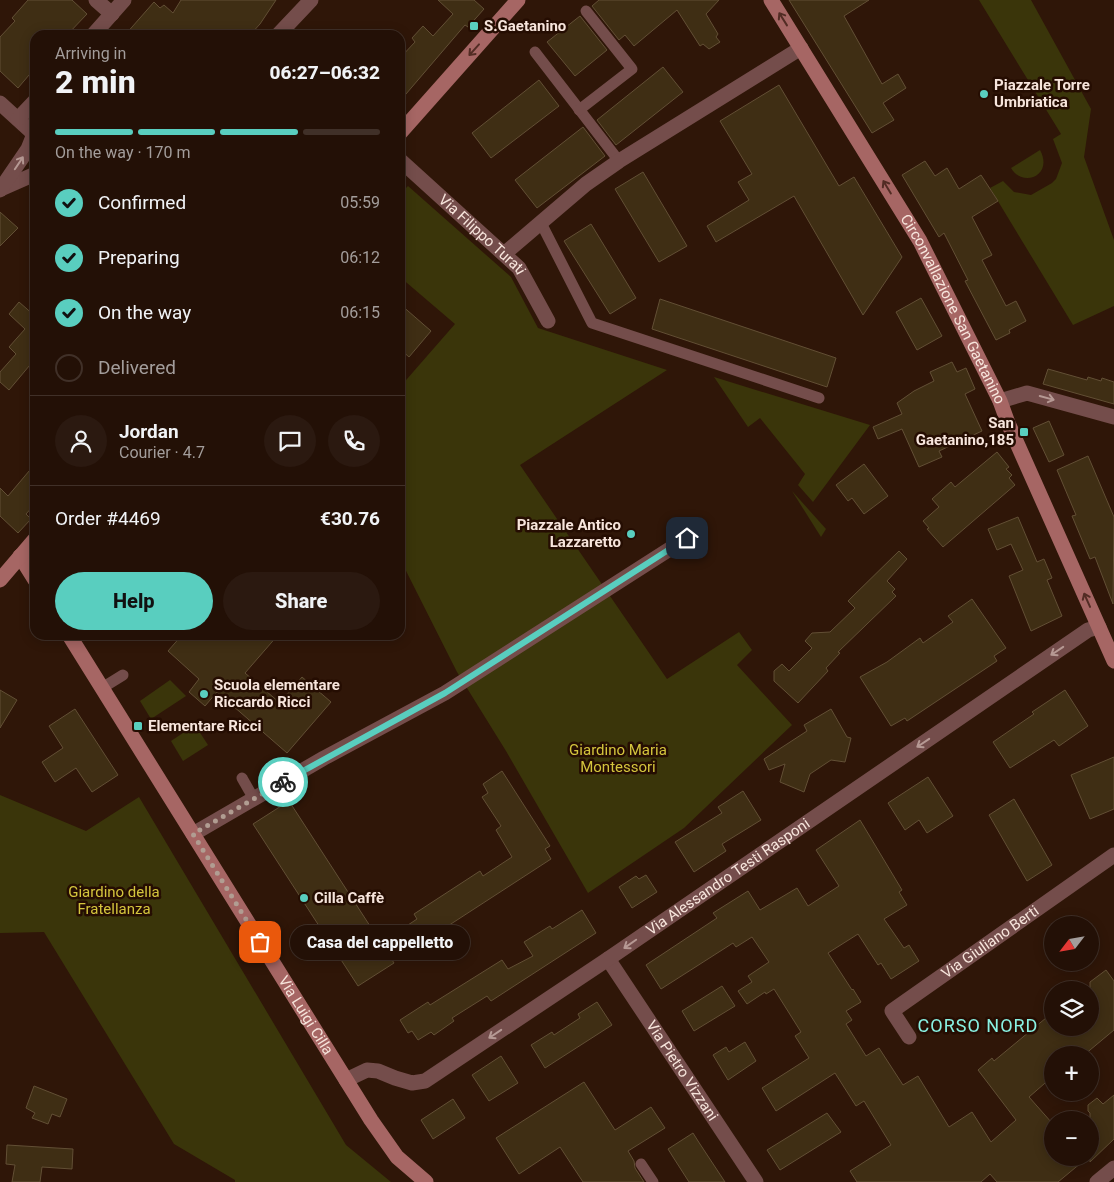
<!DOCTYPE html>
<html lang="en">
<head>
<meta charset="utf-8">
<style>
	:root { --surface:#231006; --page:#2b1910; --text:#f1f3f6; --muted:#a39d9b; --line:#403028; --accent:#59cebf }
	body { margin:0; font-family:Roboto,sans-serif; background:var(--page); color:var(--text); height:100vh; display:flex; flex-direction:column; font-size:19px; white-space:nowrap }
	* { box-sizing:border-box; margin:0 }
	p { font-size:16px; color:var(--muted) }
	.icon { flex:none; width:28px; height:28px; fill:none; stroke:currentColor; stroke-width:2; stroke-linecap:round; stroke-linejoin:round }
	.map { position:relative; flex:1; overflow:hidden }
	.details { position:absolute; left:30px; top:30px; width:375px; height:610px; display:flex; flex-direction:column; background:var(--surface); border-radius:15px; box-shadow:0 2px 12px #0003,0 0 0 1px var(--line) }
	.details>* { flex:none }
	.needle { width:32px; rotate:239deg }
	.fabs { position:absolute; left:1044px; top:916px; display:grid; gap:10px }
	.fabs a { display:grid; place-items:center; width:55px; height:55px; border-radius:50%; background:var(--surface); box-shadow:0 2px 12px #0003,0 0 0 1px var(--line); font-size:25px }
	.pin { position:absolute; display:grid; place-items:center; width:42px; height:42px; color:#fff; margin:-21px; border-radius:10px; box-shadow:0 2px 8px #0006 }
	.courier { position:absolute; display:grid; place-items:center; width:50px; height:50px; margin:-25px; border:4px solid #59cebf; border-radius:50%; background:#fff; color:#222; box-shadow:0 1px 6px #0007 }
	.bubble { position:absolute; height:35px; border-radius:18px; background:var(--surface); box-shadow:0 2px 12px #0003,0 0 0 1px var(--line); font-size:16px; font-weight:800; line-height:35px; text-align:center }
	.head em { font-style:normal; font-weight:800 }
	.head div { display:flex; flex-direction:column-reverse }
	.head { display:flex; align-items:center; justify-content:space-between; height:85px; padding:0 25px }
	h1 { font-size:32px; font-weight:800; line-height:38px }
	.bar { display:grid; grid-template-columns:repeat(4,1fr); gap:8px 5px; align-content:center; height:60px; padding:0 25px }
	.bar i { height:6px; border-radius:4px; background:var(--line) }
	.bar .on { background:var(--accent) }
	.bar p { grid-column:span 4 }
	.line { display:flex; align-items:center; gap:12px; padding:0 25px; border-top:1px solid var(--line) }
	.line div { flex:1 }
	.round { display:grid; place-items:center; flex:none; width:52px; height:52px; border-radius:26px; background:var(--page) }
	ol { padding:0 25px; list-style:none }
	li { display:flex; align-items:center; gap:15px; height:55px }
	li p { margin-inline-start:auto }
	li .icon { padding:5px; border-radius:50%; background:var(--accent); color:#111; stroke-width:4 }
	li:last-child { color:var(--muted) }
	li i { width:28px; height:28px; border:2px solid var(--line); border-radius:50% }
	.button { display:flex; gap:10px; margin-top:auto; padding:10px 25px }
	.button a { flex:1; height:58px; border-radius:30px; background:var(--accent); color:#111; font-size:20px; font-weight:800; line-height:58px; text-align:center }
	.button a+a { background:var(--page); color:var(--text) }
	.map>svg:first-child { display:block }
</style>
</head>
<body>
<div class="map">
<svg width="1114" height="1182" viewBox="0 0 1114 1182">
	<rect width="100%" height="100%" fill="#2f1608"/>
	<g fill="#3a350a">
		<polygon points="979,0 1031,0 1091,109 1084,157 1114,240 1114,306 1073,325 990,188 1003,181 1014,192 1031,195 1052,183 1056,179 1062,163 1053,139 1061,134"/>
		<path d="M1040,150C1054,176 1022,188 1011,168Z"/>
		<polygon points="408,186 511,277 538,328 667,370 520,465 667,679 739,632 752,650 737,665 792,725 684,828 588,893 506,751 457,672 400,559 400,387 455,324 400,277 400,194"/>
		<polygon points="714,377 870,425 813,502 798,485 805,474 760,418 748,427"/>
		<polygon points="792,491 826,529 821,537"/>
		<polygon points="170,680 186,696 151,719 140,701"/>
		<polygon points="195,725 208,745 183,761 171,741"/>
		<polygon points="0,795 86,831 139,797 346,1145 391,1182 235,1182 235,1180 174,1144 44,932 0,933"/>
	</g>
	<g fill="#3f2e14" stroke="#624f35">
		<polygon points="28,0 72,0 87,14 67,35 35,35 35,68 18,88 0,71 0,37 15,21 12,18"/>
		<polygon points="181,0 276,0 260,24 250,35 125,35 154,2 160,8 164,5 173,13"/>
		<polygon points="438,0 474,0 484,9 468,27 465,25 400,101 400,58 415,42 412,38 423,26 433,36 453,14"/>
		<polygon points="599,0 719,0 706,14 718,34 716,37 720,42 709,49 703,44 700,46 677,10 634,46 625,35 619,40 592,6"/>
		<polygon points="789,0 869,0 844,16 882,84 898,74 906,88 883,103 894,120 872,133"/>
		<polygon points="580,16 607,50 575,76 547,42"/>
		<polygon points="663,67 683,92 616,145 597,120"/>
		<polygon points="539,80 559,106 491,158 472,133"/>
		<polygon points="779,85 839,186 854,177 902,257 863,315 794,196 716,242 707,226 749,200 738,182 752,174 720,121"/>
		<polygon points="583,127 605,156 537,208 515,180"/>
		<polygon points="925,161 935,176 947,168 959,189 981,175 998,201 972,217 992,255 982,260 1006,306 1016,301 1026,321 1009,330 1010,333 996,340 965,281 968,280 944,233 939,237 902,175"/>
		<polygon points="643,172 687,246 659,262 615,189"/>
		<polygon points="0,212 18,228 0,246"/>
		<polygon points="591,224 636,298 610,314 564,241"/>
		<polygon points="921,298 942,336 917,350 896,312"/>
		<polygon points="660,299 836,358 827,387 652,329"/>
		<polygon points="19,302 35,316 35,359 9,390 0,382 0,372 16,354 9,347 25,329 9,314"/>
		<polygon points="400,304 431,331 409,357 400,349"/>
		<polygon points="952,362 957,372 966,368 975,389 965,394 982,431 939,451 942,457 919,467 902,429 878,439 873,427 902,414 897,403 914,391 934,381 930,372"/>
		<polygon points="1048,369 1087,380 1088,377 1101,381 1102,378 1114,382 1114,404 1043,384"/>
		<polygon points="1049,421 1064,455 1049,462 1033,428"/>
		<polygon points="997,452 1009,467 1006,469 1012,475 1009,478 1015,485 943,547 927,529 929,528 923,521 939,507 932,499 951,482 955,487"/>
		<polygon points="1088,456 1114,517 1113,604 1095,557 1090,559 1072,516 1076,515 1057,470"/>
		<polygon points="35,464 35,504 26,514 31,519 18,533 0,516 0,488 8,496"/>
		<polygon points="864,464 888,496 864,514 852,498 848,501 836,485"/>
		<polygon points="1018,517 1037,562 1044,559 1052,578 1047,580 1062,616 1031,631 1009,576 1023,570 1011,544 997,550 988,529"/>
		<polygon points="899,551 907,559 887,581 895,589 892,592 896,596 838,652 840,653 826,668 828,671 798,703 774,681 774,671 782,664 789,671 812,648 805,641 812,633 830,632 855,608 848,601"/>
		<polygon points="972,599 1006,648 994,656 997,661 907,721 905,718 891,726 860,677 887,662 920,638 923,643 953,622 948,616"/>
		<polygon points="182,635 278,635 245,673 280,703 302,677 331,702 287,753 217,692 205,706 189,692 199,679 168,651"/>
		<polygon points="0,690 17,700 0,728"/>
		<polygon points="1065,690 1088,726 1059,746 1054,740 1010,768 993,742 1034,714 1032,712"/>
		<polygon points="75,709 118,775 92,792 76,768 55,782 42,762 63,748 49,726"/>
		<polygon points="831,709 847,737 851,738 845,762 831,760 810,774 804,792 780,782 785,764 769,770 764,759 807,731 804,725"/>
		<polygon points="1114,757 1114,809 1090,819 1071,775"/>
		<polygon points="502,771 550,846 545,849 551,859 417,946 405,927 417,919 414,914 480,871 483,876 512,857 496,830 501,826 482,797 488,793 483,784"/>
		<polygon points="928,777 953,816 927,833 919,820 905,830 888,803"/>
		<polygon points="743,791 761,820 722,844 726,851 694,872 675,842 722,813 718,807"/>
		<polygon points="1014,799 1052,865 1027,881 989,815"/>
		<polygon points="289,801 394,963 358,986 253,824"/>
		<polygon points="860,820 902,890 899,892 907,905 884,919 904,948 909,945 919,961 891,979 881,963 878,965 858,934 828,953 852,990 853,989 861,1002 846,1011 852,1020 846,1024 866,1056 879,1048 903,1085 918,1076 949,1127 972,1112 991,1142 1016,1120 978,1070 992,1058 994,1061 1052,1013 1052,1028 1090,1028 1090,982 1106,970 1114,981 1114,1030 1084,1055 1052,1055 1052,1077 1029,1097 1052,1123 1052,1158 1087,1158 1058,1182 997,1182 990,1174 981,1182 857,1182 850,1171 891,1145 864,1101 856,1106 835,1073 776,1111 762,1088 809,1058 795,1036 801,1032 774,989 766,994 765,992 747,1004 738,991 752,982 748,976 769,962 752,937 736,947 733,943 661,989 646,965 717,918 713,913 748,891 760,910 797,888 808,906 839,886 816,850"/>
		<polygon points="646,875 657,892 632,908 619,887 636,876 639,879"/>
		<polygon points="582,910 596,933 491,1001 487,996 452,1018 454,1021 434,1035 431,1032 418,1040 412,1031 408,1033 400,1020 428,1002 430,1005 502,960 508,969 533,956 524,942 550,926 552,929"/>
		<polygon points="722,986 735,1006 694,1031 682,1011"/>
		<polygon points="597,1002 612,1025 545,1068 531,1045 552,1032 554,1035 580,1018 578,1014"/>
		<polygon points="745,1042 756,1061 728,1080 713,1055 726,1047 729,1052"/>
		<polygon points="501,1056 518,1083 489,1101 472,1075"/>
		<polygon points="584,1082 615,1130 651,1107 665,1128 628,1151 634,1161 635,1168 644,1182 583,1182 560,1147 519,1174 496,1138"/>
		<polygon points="34,1086 67,1099 60,1117 52,1114 48,1124 32,1118 35,1113 26,1108"/>
		<polygon points="1114,1095 1114,1139 1090,1162 1090,1113 1088,1111 1088,1105 1097,1098 1103,1104"/>
		<polygon points="453,1099 465,1118 433,1139 421,1120"/>
		<polygon points="827,1113 841,1132 780,1170 767,1150"/>
		<polygon points="693,1133 698,1141 725,1182 689,1182 673,1157 668,1149"/>
		<polygon points="7,1145 73,1149 72,1169 42,1167 40,1182 12,1182 15,1165 6,1164"/>
	</g>
	<g fill="none" stroke-linecap="round" stroke-linejoin="round">
		<g stroke="#744d4b" stroke-width="11">
			<polyline points="535,52 619,161"/>
			<polyline points="579,110 632,69 586,11"/>
			<polyline points="541,223 592,323 819,398"/>
			<polyline points="102,688 123,675"/>
			<polyline points="242,778 254,799"/>
			<polyline points="641,1164 653,1182"/>
		</g>
		<g stroke="#744d4b" stroke-width="15">
			<polyline points="96,0 112,14"/>
			<polyline points="93,35 124,0"/>
			<polyline points="278,35 311,0"/>
			<polyline points="0,103 35,135"/>
			<polyline points="18,119 35,101"/>
			<path id="s1" d="M400,160L519,268L548,321"/>
			<polyline points="1,189 35,174"/>
			<polyline points="0,190 28,149 34,134"/>
			<polyline points="504,254 586,184 619,161 801,48"/>
			<polyline points="1000,401 1027,393 1114,417"/>
			<polyline points="193,834 324,758 445,693 687,538"/>
			<path id="s2" d="M608,959L756,1182"/>
			<path id="s3" d="M909,1037L892,1011L1114,855"/>
			<path id="s4" d="M346,1080L367,1070L378,1071L395,1078L412,1083L425,1081L608,959L1088,630L1099,627"/>
			<polyline points="1097,1182 1114,1168"/>
		</g>
		<g stroke="#a66664" stroke-width="15">
			<path id="s5" d="M771,0L920,241L1000,401L1008,423L1114,661"/>
			<polyline points="400,133 518,0"/>
			<polyline points="20,556 35,580"/>
			<polyline points="0,580 35,539"/>
			<path id="s6" d="M69,635L371,1120L397,1157L426,1182"/>
		</g>
	</g>
	<defs><path id="oneway-shaft" d="M-6 0H5M1.5-3L5.5 0L1.5 3" fill="none" stroke-width="1.6" stroke-linecap="round" stroke-linejoin="round" transform="scale(1.25)"/></defs>
	<g stroke="#522c24">
		<use href="#oneway-shaft" transform="translate(783 19) rotate(-122)"/>
		<use href="#oneway-shaft" transform="translate(474 50) rotate(132)"/>
		<use href="#oneway-shaft" transform="translate(887 187) rotate(-121)"/>
		<use href="#oneway-shaft" transform="translate(1087 600) rotate(-114)"/>
	</g>
	<g stroke="#b69994">
		<use href="#oneway-shaft" transform="translate(19 163) rotate(-56)"/>
		<use href="#oneway-shaft" transform="translate(1047 398) rotate(15)"/>
		<use href="#oneway-shaft" transform="translate(1057 651) rotate(146)"/>
		<use href="#oneway-shaft" transform="translate(923 743) rotate(146)"/>
		<use href="#oneway-shaft" transform="translate(630 944) rotate(145)"/>
		<use href="#oneway-shaft" transform="translate(495 1034) rotate(146)"/>
	</g>
	<g fill="none" stroke-linecap="round" stroke-linejoin="round">
		<polyline stroke="#b19d92" stroke-width="5" stroke-dasharray="0 9" points="260,942 193,834 283,782"/>
		<polyline stroke="#59cebf" stroke-width="6" points="283,782 445,693 687,538"/>
	</g>
	<g fill="#59cebf" stroke="#250d02" stroke-width="2">
		<rect x="469" y="21" width="10" height="10" rx="2.5"/>
		<circle cx="984" cy="94" r="5"/>
		<rect x="1019" y="427" width="10" height="10" rx="2.5"/>
		<circle cx="631" cy="534" r="5"/>
		<circle cx="204" cy="694" r="5"/>
		<rect x="133" y="721" width="10" height="10" rx="2.5"/>
		<circle cx="304" cy="898" r="5"/>
	</g>
	<g text-anchor="middle" dominant-baseline="central" stroke-width="5" stroke-linejoin="round" paint-order="stroke">
		<g font-size="15" font-weight="bold" fill="#f7e5dc" stroke="#250d02" text-anchor="start">
			<text x="484" y="26">S.Gaetanino</text>
			<text x="994" y="85">Piazzale Torre<tspan x="994" dy="17">Umbriatica</tspan></text>
			<text x="1014" y="423" text-anchor="end">San<tspan x="1014" dy="17">Gaetanino,185</tspan></text>
			<text x="621" y="525" text-anchor="end">Piazzale Antico<tspan x="621" dy="17">Lazzaretto</tspan></text>
			<text x="214" y="685">Scuola elementare<tspan x="214" dy="17">Riccardo Ricci</tspan></text>
			<text x="148" y="726">Elementare Ricci</text>
			<text x="314" y="898">Cilla Caffè</text>
		</g>
		<g font-size="15" fill="#f7e5dc" stroke="#250d02">
			<text stroke="none"><textPath href="#s1" startOffset="111">Via Filippo Turati</textPath></text>
			<text stroke="none"><textPath href="#s5" startOffset="359">Circonvallazione San Gaetanino</textPath></text>
			<text stroke="none"><textPath href="#s4" startOffset="449">Via Alessandro Testi Rasponi</textPath></text>
			<text stroke="none"><textPath href="#s3" startOffset="151">Via Giuliano Berti</textPath></text>
			<text stroke="none"><textPath href="#s6" startOffset="448">Via Luigi Cilla</textPath></text>
			<text stroke="none"><textPath href="#s2" startOffset="134">Via Pietro Vizzani</textPath></text>
		</g>
		<g font-size="15" fill="#d4c53d" stroke="#250d02">
			<text x="618" y="750">Giardino Maria<tspan x="618" dy="17">Montessori</tspan></text>
			<text x="114" y="892">Giardino della<tspan x="114" dy="17">Fratellanza</tspan></text>
		</g>
		<g font-size="18" letter-spacing="1" fill="#89f1e2" stroke="#250d02">
			<text x="978" y="1025">CORSO NORD</text>
		</g>
	</g>
</svg>
<div class="fabs">
<a><svg class="needle" viewBox="-14 -14 28 28"><path d="M0-13l5 13h-10z" fill="#e53935"/><path d="M0 13l5-13h-10z" fill="#a39d9b"/></svg></a>
<a><svg class="icon" aria-label="layers" viewBox="0 0 24 24"><path d="M12 4l9 5-9 5-9-5zM3 14l9 5 9-5"/></svg></a>
<a>+</a>
<a>−</a>
</div>
<div class="pin" style="left:260px;top:942px;background:#ea580c"><svg class="icon" aria-label="bag" viewBox="0 0 24 24"><path d="M5 8h14l-1 12H6zM9 8a3 3 0 0 1 6 0"/></svg></div>
<div class="pin" style="left:687px;top:538px;background:#1f2937"><svg class="icon" aria-label="home" viewBox="0 0 24 24"><path d="M3 11l9-7 9 7M6 9v11h12V9"/></svg></div>
<div class="courier" style="left:283px;top:782px"><svg class="icon" aria-label="bike" viewBox="0 0 24 24"><circle cx="6" cy="16" r="4"/><circle cx="18" cy="16" r="4"/><path d="M6 16l4-8h5l3 8M10 8l3 8H6M13 5h3"/></svg></div>
<div class="bubble" style="left:290px;top:925px;width:180px">Casa del cappelletto</div>
<section class="details">
<div class="head"><div><h1>2 min</h1><p>Arriving in</p></div><em>06:27–06:32</em></div>
<div class="bar"><i class="on"></i><i class="on"></i><i class="on"></i><i></i><p>On the way · 170 m</p></div>
<ol>
<li><svg class="icon" aria-label="check" viewBox="0 0 24 24"><path d="M5 12l5 5 9-10"/></svg>Confirmed<p>05:59</p></li>
<li><svg class="icon" aria-label="check" viewBox="0 0 24 24"><path d="M5 12l5 5 9-10"/></svg>Preparing<p>06:12</p></li>
<li><svg class="icon" aria-label="check" viewBox="0 0 24 24"><path d="M5 12l5 5 9-10"/></svg>On the way<p>06:15</p></li>
<li><i></i>Delivered</li>
</ol>
<div class="line" style="height:90px"><a class="round"><svg class="icon" aria-label="person" viewBox="0 0 24 24"><circle cx="12" cy="8" r="4"/><path d="M4 21q1-7 8-7t8 7"/></svg></a><div><b>Jordan</b><p>Courier · 4.7</p></div><a class="round"><svg class="icon" aria-label="chat" viewBox="0 0 24 24"><path d="M4 5h16v11H9l-5 4z"/></svg></a><a class="round"><svg class="icon" aria-label="phone" viewBox="0 0 24 24"><path d="M5 4h4l2 5-3 2q2 4 5 5l2-3 5 2v4C11 20 4 13 5 4z"/></svg></a></div>
<div class="line" style="height:65px"><div>Order #4469</div><b>€30.76</b></div>
<div class="button"><a>Help</a><a>Share</a></div>
</section>
</div>
</body>
</html>
